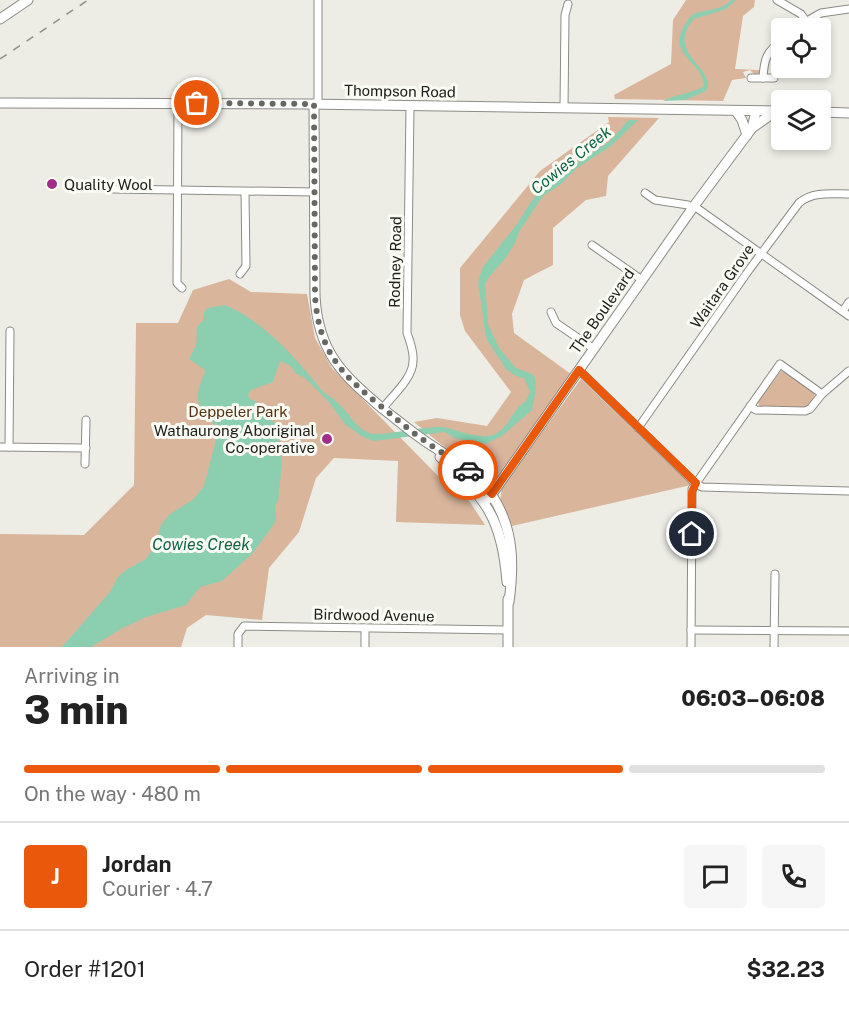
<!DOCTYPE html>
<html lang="en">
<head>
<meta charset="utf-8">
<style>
	:root { --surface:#fff; --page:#f6f6f6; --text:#222; --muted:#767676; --line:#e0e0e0; --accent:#ea580c }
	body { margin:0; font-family:"Public Sans",sans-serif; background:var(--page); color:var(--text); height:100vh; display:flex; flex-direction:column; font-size:22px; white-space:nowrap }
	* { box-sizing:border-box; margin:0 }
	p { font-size:20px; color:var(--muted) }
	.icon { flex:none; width:33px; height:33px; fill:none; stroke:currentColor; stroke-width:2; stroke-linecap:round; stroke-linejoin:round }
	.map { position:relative; height:647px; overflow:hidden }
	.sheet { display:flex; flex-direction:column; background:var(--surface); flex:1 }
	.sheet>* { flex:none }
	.fabs { position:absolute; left:771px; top:18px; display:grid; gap:12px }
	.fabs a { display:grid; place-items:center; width:60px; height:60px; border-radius:6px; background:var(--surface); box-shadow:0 3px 9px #0003; font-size:30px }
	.pin { position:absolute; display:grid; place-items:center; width:51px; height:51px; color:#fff; margin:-26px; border:3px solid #fff; border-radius:50%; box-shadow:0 2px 6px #0007 }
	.courier { position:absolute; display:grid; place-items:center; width:60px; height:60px; margin:-30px; border:4px solid #ea580c; border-radius:50%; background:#fff; color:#222; box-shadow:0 2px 8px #0007 }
	.head em { font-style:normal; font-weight:800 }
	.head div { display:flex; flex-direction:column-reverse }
	.head { display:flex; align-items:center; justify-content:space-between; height:102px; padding:0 24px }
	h1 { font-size:39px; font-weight:800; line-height:45px }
	.bar { display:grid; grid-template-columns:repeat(4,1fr); gap:9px 6px; align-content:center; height:72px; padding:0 24px }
	.bar i { height:8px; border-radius:4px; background:var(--line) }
	.bar .on { background:var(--accent) }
	.bar p { grid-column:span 4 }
	.line { display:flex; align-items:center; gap:15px; padding:0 24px; border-top:2px solid var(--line) }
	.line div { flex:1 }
	.round { display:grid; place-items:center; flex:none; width:63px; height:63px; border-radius:6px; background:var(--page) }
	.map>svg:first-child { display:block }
</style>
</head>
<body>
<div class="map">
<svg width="849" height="647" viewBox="0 0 849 647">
	<rect width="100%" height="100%" fill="#edede6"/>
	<g fill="#d9b59c">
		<polygon points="686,0 755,0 754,7 743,16 735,69 759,70 759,74 756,76 750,70 743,72 746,78 732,80 723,101 615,99 614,95 671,64 673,20"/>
		<polygon points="608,117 659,118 608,176 606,196 586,200 553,228 553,265 524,280 512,314 514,333 571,374 497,480 489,484 414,422 437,418 487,426 511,392 465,331 460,315 460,268 540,171 609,122"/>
		<polygon points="229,279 251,292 307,294 315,338 332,368 444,482 470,502 485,525 396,522 398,461 334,458 316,478 299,532 269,568 262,620 206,615 187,628 181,647 0,647 0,534 84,535 134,485 136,323 178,323 193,290"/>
		<path d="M781,371L788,373L814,392C816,399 811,406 804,408L759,406L758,401Z"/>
		<polygon points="581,379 691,485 512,526 500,502 502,487"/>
	</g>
	<g fill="#8bcfb0">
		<path d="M731,0H736L726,9L694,19C663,53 719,69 706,91L685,100L663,101C676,94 691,94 704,86C704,60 658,54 692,15C704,9 722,11 731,0Z"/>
		<path d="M629,120H638L611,146L577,168L560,185L543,196L519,232L515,243L505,259L489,277L485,284L488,324L499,348L516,368L532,374L535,378L536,389L532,410L502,436L485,444L454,438L445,432L374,441L363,437L346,425L328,401L305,378L295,373L291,366L280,361L273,382L251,390L248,395L250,399L257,402V412L277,424L282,463L278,501L275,505L276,520L272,527L252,554L222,581L200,587L186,605L146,617L121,629L91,647H62L110,592L118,577L126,570L146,559L155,546L161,525L170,514L194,499L204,486L215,444L216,427C200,400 190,408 205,372V370L189,359C191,354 195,349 196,344C199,334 192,329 203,321L204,313L207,308L225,305C263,321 295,357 319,387C325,395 334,398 340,405C349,414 356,428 369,433C380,437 424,426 442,427C456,429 481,441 495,434C509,427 513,409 526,401L530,392L524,378L516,376L506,369L489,343L486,337L478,282L483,267L517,224L538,191L545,182L553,179L610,141Z"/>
	</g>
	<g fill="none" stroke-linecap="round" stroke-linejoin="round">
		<g stroke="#8b8c85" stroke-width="9">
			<g id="street">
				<polyline points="777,0 801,14 806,21"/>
				<polyline points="795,28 821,13 849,9"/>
				<polyline points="751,78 774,78"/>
				<path d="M763,78C764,61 766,50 782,42"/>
				<polyline points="178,103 177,283 182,288"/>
				<polyline points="318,104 318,0"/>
				<polyline points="564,108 565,15 568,4"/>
				<polyline points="112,189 315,192"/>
				<polyline points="645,193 655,200 688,205 692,209"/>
				<polyline points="694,206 849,316"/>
				<polyline points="592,245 642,280"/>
				<polyline points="240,274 246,266 245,192"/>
				<polyline points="843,311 849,302"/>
				<polyline points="551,312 556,323 594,349"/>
				<polyline points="579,370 695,483 702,487 849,491"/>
				<polyline points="822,394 849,371"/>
				<path d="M383,408C393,395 413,378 413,361C414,352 410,341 407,333L410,106"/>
				<path d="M638,428L749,270L799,203C813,191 832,194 849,194"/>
				<polyline points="0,447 86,448"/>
				<polyline points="9,447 10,331"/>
				<polyline points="85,464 86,420"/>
				<polyline points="691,630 849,631"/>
				<polyline points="238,647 238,634 244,626 508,630"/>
				<polyline points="365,647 365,628"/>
				<polyline points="691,647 692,489 780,364 822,394 810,409 805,411 756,410 750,406"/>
				<polyline points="774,647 775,574"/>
			</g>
		</g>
		<g stroke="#8b8c85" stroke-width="11">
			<g id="secondary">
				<polyline points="0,19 28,0"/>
				<polyline points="0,103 306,104 782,111"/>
				<path d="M314,104L315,296C318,353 343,375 383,409C400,422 416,436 434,447C455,461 479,475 493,497C514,530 514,565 509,602"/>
				<polyline points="736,111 742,120 747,135"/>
				<polyline points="820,112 849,113"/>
				<polyline points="752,128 776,111"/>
				<path d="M440,457C486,499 502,517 507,582"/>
				<polyline points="485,502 492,494 694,206 752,128 756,111"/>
				<polyline points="508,647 508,599"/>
			</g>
		</g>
		<use href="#street" stroke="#fff" stroke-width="7"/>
		<use href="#secondary" stroke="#fff" stroke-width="9"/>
		<polyline stroke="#8f8f8a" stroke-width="1.5" stroke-dasharray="8 8" stroke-linecap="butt" points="0,59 88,0"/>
	</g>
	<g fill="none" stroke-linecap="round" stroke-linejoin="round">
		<path stroke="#686863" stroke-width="6" stroke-dasharray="0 10.8" d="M197,103L314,104L315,296C319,352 341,374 382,407C395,418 408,429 422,439C437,450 453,459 468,470"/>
		<polyline stroke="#ea580c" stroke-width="8" points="468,470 492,494 579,370 696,483 692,492 692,534"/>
	</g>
	<g fill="#a02e8a" stroke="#fafbf3" stroke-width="2">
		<circle cx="52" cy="184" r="6"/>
		<circle cx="327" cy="439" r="6"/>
	</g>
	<g text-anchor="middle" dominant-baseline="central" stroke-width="6" stroke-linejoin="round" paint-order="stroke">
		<g font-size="15" fill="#20201d" stroke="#fafbf3">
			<text transform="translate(400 91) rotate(1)">Thompson Road</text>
			<text transform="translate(395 262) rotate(-89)">Rodney Road</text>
			<text transform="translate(722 286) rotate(-55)">Waitara Grove</text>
			<text transform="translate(602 311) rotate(-55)">The Boulevard</text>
			<text transform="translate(374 615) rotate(1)">Birdwood Avenue</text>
		</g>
		<g font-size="15" fill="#20201d" stroke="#fafbf3" text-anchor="start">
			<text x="64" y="184">Quality Wool</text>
			<text x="315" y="430" text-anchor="end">Wathaurong Aboriginal<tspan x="315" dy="17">Co-operative</tspan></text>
		</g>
		<g font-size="15" fill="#563215" stroke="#fafbf3">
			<text x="238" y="411">Deppeler Park</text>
		</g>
		<g font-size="16" font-style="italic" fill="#0f6448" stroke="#fafbf3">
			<text transform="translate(571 160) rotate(-39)">Cowies Creek</text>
			<text x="201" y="544">Cowies Creek</text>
		</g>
	</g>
</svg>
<div class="fabs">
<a><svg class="icon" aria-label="locate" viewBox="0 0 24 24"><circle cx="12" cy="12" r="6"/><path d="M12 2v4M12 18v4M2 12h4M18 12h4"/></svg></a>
<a><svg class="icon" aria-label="layers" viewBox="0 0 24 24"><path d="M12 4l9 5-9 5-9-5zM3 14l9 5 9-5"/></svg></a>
</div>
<div class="pin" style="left:197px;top:103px;background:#ea580c"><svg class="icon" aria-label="bag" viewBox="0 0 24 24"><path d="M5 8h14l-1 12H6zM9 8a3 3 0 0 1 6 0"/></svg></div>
<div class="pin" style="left:692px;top:534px;background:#1f2937"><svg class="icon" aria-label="home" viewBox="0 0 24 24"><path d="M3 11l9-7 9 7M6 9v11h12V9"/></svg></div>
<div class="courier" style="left:468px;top:470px"><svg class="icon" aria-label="car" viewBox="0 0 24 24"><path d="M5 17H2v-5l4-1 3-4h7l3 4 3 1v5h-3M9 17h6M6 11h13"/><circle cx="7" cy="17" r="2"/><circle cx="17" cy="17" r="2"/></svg></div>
</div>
<section class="sheet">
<div class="head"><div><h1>3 min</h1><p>Arriving in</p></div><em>06:03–06:08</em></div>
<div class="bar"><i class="on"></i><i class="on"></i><i class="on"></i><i></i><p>On the way · 480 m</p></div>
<div class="line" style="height:108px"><b class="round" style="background:var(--accent);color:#fff">J</b><div><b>Jordan</b><p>Courier · 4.7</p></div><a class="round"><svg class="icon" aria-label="chat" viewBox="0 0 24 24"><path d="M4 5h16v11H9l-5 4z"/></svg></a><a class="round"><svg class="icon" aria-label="phone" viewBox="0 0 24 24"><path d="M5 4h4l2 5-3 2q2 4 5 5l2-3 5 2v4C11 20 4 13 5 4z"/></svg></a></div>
<div class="line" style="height:78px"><div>Order #1201</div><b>$32.23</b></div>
</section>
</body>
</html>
